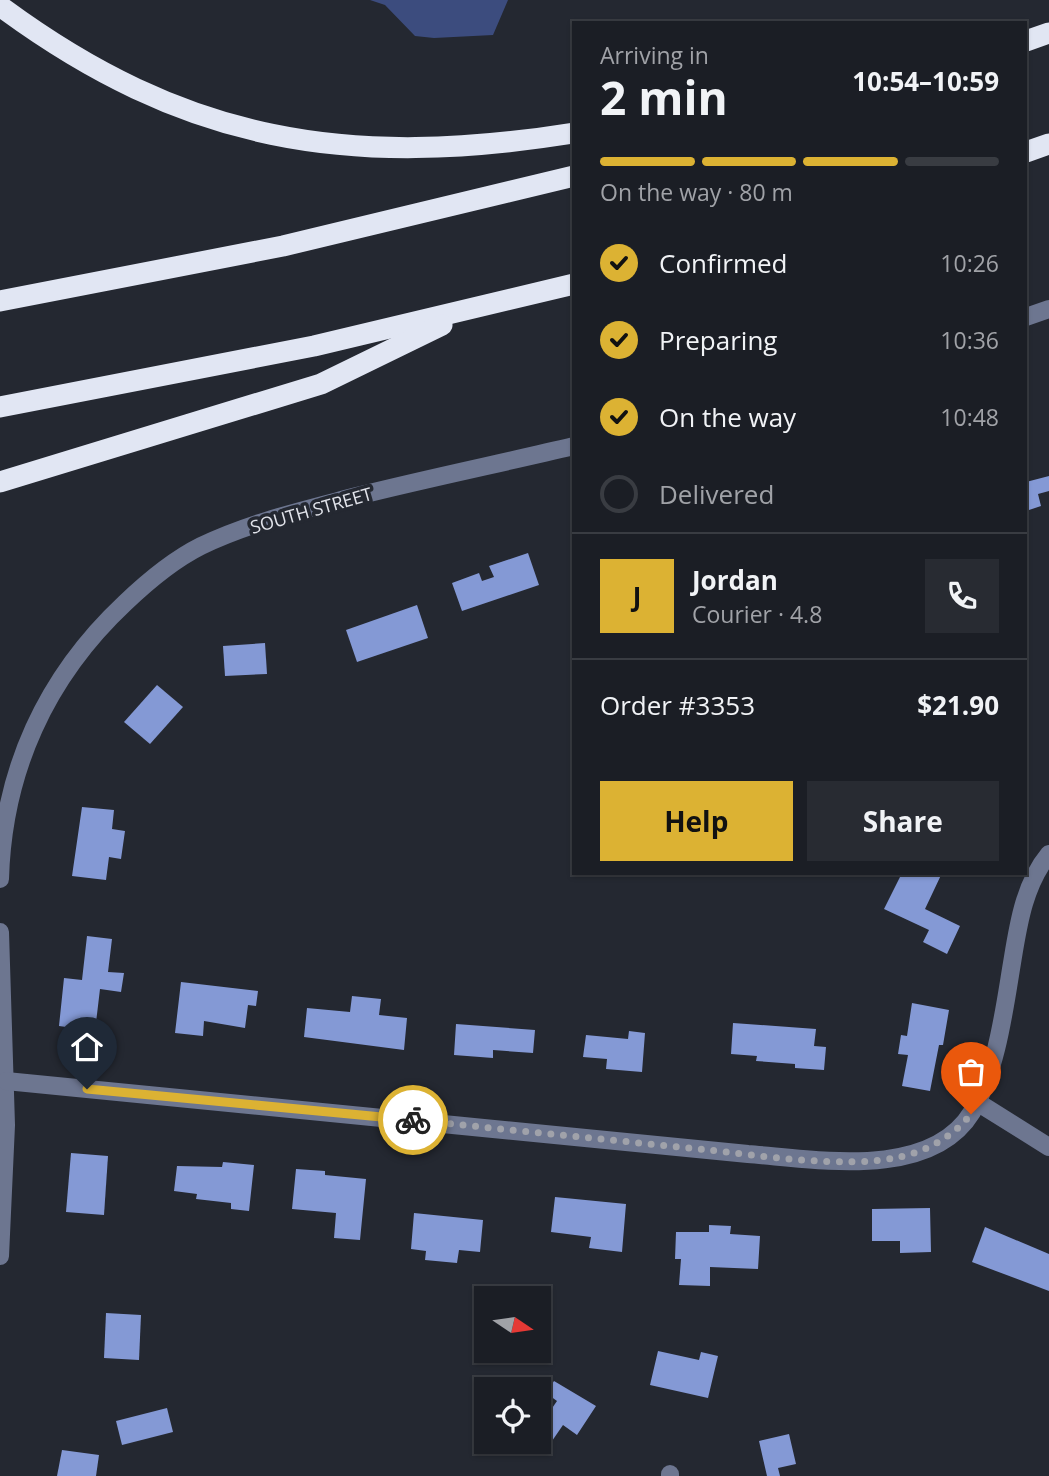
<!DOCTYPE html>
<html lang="en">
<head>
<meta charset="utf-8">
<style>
	:root { --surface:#1b1e25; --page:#282b32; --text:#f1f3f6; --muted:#a0a2a7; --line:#393c42; --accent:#dcb233 }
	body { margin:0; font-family:"Open Sans",sans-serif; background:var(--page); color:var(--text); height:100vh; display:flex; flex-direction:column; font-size:26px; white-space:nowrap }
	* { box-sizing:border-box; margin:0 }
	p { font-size:23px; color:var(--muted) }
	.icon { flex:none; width:38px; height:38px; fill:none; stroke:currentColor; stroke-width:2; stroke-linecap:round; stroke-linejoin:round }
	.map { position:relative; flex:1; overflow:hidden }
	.details { position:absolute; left:572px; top:21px; width:455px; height:854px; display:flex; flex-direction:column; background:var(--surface); border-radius:0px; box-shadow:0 2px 5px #0004,0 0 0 2px var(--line) }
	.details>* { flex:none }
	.needle { width:46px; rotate:103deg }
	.buttons { position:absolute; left:474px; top:1286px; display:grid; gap:14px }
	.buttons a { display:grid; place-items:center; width:77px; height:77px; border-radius:0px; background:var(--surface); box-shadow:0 2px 5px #0004,0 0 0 2px var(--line); font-size:35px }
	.pin { position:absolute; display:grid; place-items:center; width:60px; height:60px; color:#fff; margin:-72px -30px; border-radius:50% 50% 50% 0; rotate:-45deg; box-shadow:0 0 7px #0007 }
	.pin .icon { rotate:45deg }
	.courier { position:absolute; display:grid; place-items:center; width:70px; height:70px; margin:-35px; border:5px solid #dcb233; border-radius:50%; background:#fff; color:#222; box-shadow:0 2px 9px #0007 }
	.head em { font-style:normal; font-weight:700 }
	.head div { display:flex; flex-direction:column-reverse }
	.head { display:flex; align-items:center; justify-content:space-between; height:119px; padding:0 28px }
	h1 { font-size:46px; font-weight:700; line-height:52px }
	.bar { display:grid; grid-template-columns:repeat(4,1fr); gap:10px 7px; align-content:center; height:84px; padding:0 28px }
	.bar i { height:9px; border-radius:5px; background:var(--line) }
	.bar .on { background:var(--accent) }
	.bar p { grid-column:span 4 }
	.line { display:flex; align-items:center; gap:18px; padding:0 28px; border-top:2px solid var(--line) }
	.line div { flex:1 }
	.round { display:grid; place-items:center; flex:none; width:74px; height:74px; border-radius:0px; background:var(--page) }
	ol { padding:0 28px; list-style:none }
	li { display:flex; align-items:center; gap:21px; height:77px }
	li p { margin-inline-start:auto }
	li .icon { padding:7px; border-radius:50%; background:var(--accent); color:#111; stroke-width:4 }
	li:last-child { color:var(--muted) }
	li i { width:38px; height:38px; border:4px solid var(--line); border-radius:50% }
	.button { display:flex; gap:14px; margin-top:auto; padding:14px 28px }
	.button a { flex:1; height:80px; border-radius:0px; background:var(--accent); color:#111; font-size:28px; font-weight:700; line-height:80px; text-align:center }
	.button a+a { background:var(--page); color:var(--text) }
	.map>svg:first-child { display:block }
</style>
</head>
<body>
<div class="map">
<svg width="1049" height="1476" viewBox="0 0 1049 1476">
	<rect width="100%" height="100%" fill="#242831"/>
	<polygon fill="#3c4c7e" points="370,0 508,0 493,35 434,38 415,36 385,5"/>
	<g fill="#8499d5">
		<polygon points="1049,476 1049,491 1038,494 1041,506 1026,511 1026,482"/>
		<polygon points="528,553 539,585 462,611 452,583 479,573 482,581 494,577 489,566"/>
		<polygon points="417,605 428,638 357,662 346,630"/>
		<polygon points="265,643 267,674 225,676 223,646"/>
		<polygon points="157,685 183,707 150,744 124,722"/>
		<polygon points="82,807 114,810 112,829 125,831 121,859 109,857 106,880 72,876"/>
		<polygon points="902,873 942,873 925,909 960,926 947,954 923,942 929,930 884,909"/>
		<polygon points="87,936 112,939 108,972 124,973 121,992 100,989 95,1031 59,1026 64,978 82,980"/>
		<polygon points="181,982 258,991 256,1006 248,1005 245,1028 204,1021 203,1036 175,1033"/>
		<polygon points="352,996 381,999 379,1015 407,1018 404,1050 304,1037 307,1008 350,1012"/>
		<polygon points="912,1003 949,1010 943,1045 939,1045 930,1091 902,1086 908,1055 898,1054 901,1035 907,1036"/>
		<polygon points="733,1023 816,1029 814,1046 826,1047 824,1070 795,1068 795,1064 756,1061 757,1056 731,1054"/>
		<polygon points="456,1024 535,1030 533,1053 493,1050 493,1058 454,1055"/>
		<polygon points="629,1031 645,1033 642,1072 606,1069 607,1059 583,1057 586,1035 628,1039"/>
		<polygon points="71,1153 108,1156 104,1215 66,1212"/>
		<polygon points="223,1162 254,1165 249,1211 231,1209 231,1203 196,1199 197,1194 174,1191 177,1166 222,1167"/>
		<polygon points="296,1169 325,1171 325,1175 366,1179 360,1240 334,1238 336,1213 292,1209"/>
		<polygon points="555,1197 626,1204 622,1252 589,1248 591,1237 551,1232"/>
		<polygon points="930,1208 931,1252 900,1253 900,1241 872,1241 872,1209"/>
		<polygon points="414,1213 483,1220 480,1252 459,1250 457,1263 425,1260 426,1251 411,1249"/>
		<polygon points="709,1225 731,1226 730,1234 760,1236 758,1269 710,1267 710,1286 679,1285 681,1259 675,1259 676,1232 709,1232"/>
		<polygon points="985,1227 1049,1254 1049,1291 972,1262"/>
		<polygon points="106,1313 141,1315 139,1360 104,1358"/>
		<polygon points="658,1351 699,1360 701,1352 718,1356 708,1398 650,1385"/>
		<polygon points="554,1381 596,1406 577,1435 563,1425 552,1441 539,1432 539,1412 546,1417 557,1401 546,1393"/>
		<polygon points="167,1408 173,1432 122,1445 116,1421"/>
		<polygon points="789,1434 796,1464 778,1468 780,1476 767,1476 759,1441"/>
		<polygon points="62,1450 99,1455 96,1476 57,1476"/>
	</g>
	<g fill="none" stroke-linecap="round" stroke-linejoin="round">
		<g stroke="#6d7690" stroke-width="18">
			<polyline points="1026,317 1049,309"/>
			<path d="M0,879C3,771 46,677 125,603C148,581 173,560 201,546C251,522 304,510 357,496C429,478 502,463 574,446"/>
			<polyline points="0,932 6,1125 0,1256"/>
			<path d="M6,1081L748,1154C814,1159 930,1181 972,1112C997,1069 1004,1011 1012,963C1018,926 1024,884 1049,854"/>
			<polyline points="977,1102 1049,1147"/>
			<polyline points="670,1474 670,1476"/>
		</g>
		<g stroke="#e1e6f3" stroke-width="21">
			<path d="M0,6C185,143 349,169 574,133"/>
			<polyline points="1026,41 1049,33"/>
			<polyline points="1026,152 1049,144"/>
			<polyline points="0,301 283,246 574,176"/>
			<polyline points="0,407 314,346 574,284"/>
			<polyline points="0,482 321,384 442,325"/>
		</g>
	</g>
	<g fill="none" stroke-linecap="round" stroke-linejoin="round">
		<path stroke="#a0a2aa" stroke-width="7" stroke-dasharray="0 12.6" d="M413,1120C511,1130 610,1140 709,1150C762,1156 843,1168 894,1158C924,1153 952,1138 971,1114"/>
		<polyline stroke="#dcb233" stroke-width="9" points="87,1089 413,1120"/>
	</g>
	<g text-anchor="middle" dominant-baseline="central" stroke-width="7" stroke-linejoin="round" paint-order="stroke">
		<g font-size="18" fill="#e2e4eb" stroke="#242831">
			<text transform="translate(311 510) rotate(-16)">SOUTH STREET</text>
		</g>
	</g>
</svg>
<div class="buttons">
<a><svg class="needle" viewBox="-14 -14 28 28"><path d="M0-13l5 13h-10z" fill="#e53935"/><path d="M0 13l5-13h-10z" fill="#a0a2a7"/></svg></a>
<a><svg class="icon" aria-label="locate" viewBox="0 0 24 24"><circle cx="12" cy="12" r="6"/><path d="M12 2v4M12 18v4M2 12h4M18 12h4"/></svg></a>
</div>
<div class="pin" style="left:971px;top:1114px;background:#ea580c"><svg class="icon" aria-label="bag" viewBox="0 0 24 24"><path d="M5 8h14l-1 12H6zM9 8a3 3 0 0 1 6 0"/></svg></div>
<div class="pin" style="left:87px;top:1089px;background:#1f2937"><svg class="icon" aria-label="home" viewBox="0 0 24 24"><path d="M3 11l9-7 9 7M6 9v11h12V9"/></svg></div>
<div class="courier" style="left:413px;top:1120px"><svg class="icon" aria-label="bike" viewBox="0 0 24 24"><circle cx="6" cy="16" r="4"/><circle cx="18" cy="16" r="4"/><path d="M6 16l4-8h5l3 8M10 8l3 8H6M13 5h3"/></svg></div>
<section class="details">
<div class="head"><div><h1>2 min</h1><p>Arriving in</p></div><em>10:54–10:59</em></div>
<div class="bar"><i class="on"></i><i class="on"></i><i class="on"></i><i></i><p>On the way · 80 m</p></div>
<ol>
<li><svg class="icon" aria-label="check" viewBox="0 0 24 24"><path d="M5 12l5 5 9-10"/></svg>Confirmed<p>10:26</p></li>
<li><svg class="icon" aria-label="check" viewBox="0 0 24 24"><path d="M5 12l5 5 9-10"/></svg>Preparing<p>10:36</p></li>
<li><svg class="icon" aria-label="check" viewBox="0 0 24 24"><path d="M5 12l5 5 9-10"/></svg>On the way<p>10:48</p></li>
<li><i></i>Delivered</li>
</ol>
<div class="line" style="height:126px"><b class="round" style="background:var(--accent);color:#111">J</b><div><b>Jordan</b><p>Courier · 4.8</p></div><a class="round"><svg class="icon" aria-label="phone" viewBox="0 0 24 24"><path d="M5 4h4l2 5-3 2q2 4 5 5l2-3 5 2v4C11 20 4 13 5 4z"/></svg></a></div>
<div class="line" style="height:91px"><div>Order #3353</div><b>$21.90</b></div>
<div class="button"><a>Help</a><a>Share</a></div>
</section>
</div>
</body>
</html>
